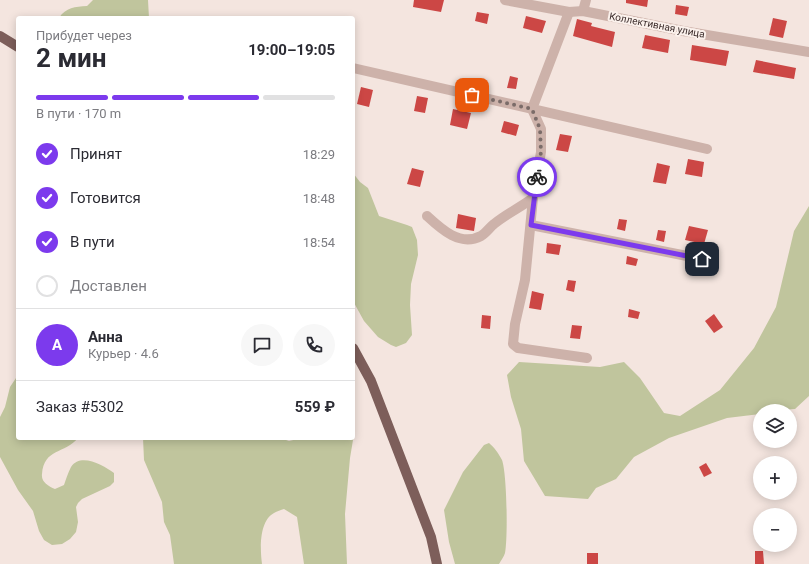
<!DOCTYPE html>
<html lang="ru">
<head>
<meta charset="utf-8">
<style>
	:root { --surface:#fff; --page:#f7f7f7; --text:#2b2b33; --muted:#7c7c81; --line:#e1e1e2; --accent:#7c3aed }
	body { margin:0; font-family:Roboto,sans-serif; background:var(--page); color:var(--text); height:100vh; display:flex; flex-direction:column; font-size:15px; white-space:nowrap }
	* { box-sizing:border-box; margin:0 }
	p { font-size:13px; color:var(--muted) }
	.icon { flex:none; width:22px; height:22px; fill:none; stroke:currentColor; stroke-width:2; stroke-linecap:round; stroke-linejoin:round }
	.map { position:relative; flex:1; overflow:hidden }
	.panel { position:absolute; left:16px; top:16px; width:339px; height:424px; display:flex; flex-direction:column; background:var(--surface); border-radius:4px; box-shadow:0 2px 10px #0003 }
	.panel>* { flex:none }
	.fabs { position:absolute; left:753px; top:404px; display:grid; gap:8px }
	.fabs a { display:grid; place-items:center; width:44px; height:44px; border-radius:50%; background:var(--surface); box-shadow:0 2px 10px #0003; font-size:20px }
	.pin { position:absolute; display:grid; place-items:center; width:34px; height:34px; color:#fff; margin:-17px; border-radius:8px; box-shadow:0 2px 6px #0006 }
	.courier { position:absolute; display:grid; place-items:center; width:40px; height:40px; margin:-20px; border:3px solid #7c3aed; border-radius:50%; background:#fff; color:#222; box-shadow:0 1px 5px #0007 }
	.headline em { font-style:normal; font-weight:700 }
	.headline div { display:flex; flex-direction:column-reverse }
	.headline { display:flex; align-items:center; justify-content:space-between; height:68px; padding:0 20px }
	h1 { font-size:26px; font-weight:700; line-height:30px }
	.bar { display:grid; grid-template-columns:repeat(4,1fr); gap:6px 4px; align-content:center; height:48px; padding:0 20px }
	.bar i { height:5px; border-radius:3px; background:var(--line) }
	.bar .on { background:var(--accent) }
	.bar p { grid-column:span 4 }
	.line { display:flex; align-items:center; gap:10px; padding:0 20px; border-top:1px solid var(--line) }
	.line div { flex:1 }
	.round { display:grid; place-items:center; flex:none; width:42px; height:42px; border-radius:21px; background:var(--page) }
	ol { padding:0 20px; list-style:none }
	li { display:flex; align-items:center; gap:12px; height:44px }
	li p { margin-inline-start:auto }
	li .icon { padding:4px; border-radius:50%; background:var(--accent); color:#fff; stroke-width:4 }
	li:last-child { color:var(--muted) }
	li i { width:22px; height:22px; border:2px solid var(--line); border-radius:50% }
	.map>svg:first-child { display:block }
</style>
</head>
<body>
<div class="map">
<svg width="809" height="564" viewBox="0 0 809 564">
	<rect width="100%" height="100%" fill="#f4e5df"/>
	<g fill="#c0c59d">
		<path d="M93,0H148L149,18H59C66,7 75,7 87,6Z"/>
		<polygon points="353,173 360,182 368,188 379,216 407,225 412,227 417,240 418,255 411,284 410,305 412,335 406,343 396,347 391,345 378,337 364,321 353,301"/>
		<polygon points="809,206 809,396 795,409 760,411 760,414 727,418 669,438 634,457 616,479 596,488 588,499 545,496 524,461 521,429 511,397 507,375 519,362 600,367 624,362 640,378 664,413 680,416 720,390 754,348 776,307 794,231"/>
		<path d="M18,375V438H78C65,454 44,448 42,474C41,482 48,486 55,489L64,485C66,479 68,473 71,467C81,452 104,466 114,473V482L110,486L82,499L78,503L76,507L78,522L76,532L70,539L62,544L52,545L44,540L39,531L33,511L18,490L0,457V417L5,407L10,387Z"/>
		<path d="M353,425L355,428L350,458L345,514L347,564H304L297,517L284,509C281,510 277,511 274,513C259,521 260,549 262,564H174L170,535L164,522L162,502L144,460L143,438H280L289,441L302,438H353Z"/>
		<path d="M489,443C494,447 499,454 502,460C507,474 508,538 505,553C504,557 501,560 499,564H455L449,542L444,510L463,472L484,445Z"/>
	</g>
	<g fill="#cc4745">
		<polygon points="414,0 444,0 441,12 413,7"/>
		<polygon points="626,0 648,0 647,7 626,3"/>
		<polygon points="676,5 689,7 687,16 675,14"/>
		<polygon points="477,12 489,14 487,24 475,21"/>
		<polygon points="526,16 546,21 542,33 523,28"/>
		<polygon points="773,18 787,21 783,38 769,35"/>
		<polygon points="577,19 592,23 591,26 615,32 612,47 573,36"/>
		<polygon points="645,35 670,40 668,53 642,48"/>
		<polygon points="692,45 729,51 726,66 690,60"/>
		<polygon points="756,60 796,68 794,79 753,72"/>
		<polygon points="510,76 518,78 516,89 507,88"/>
		<polygon points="361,87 373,90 369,107 357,104"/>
		<polygon points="417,96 428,98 425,113 414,111"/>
		<polygon points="453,109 471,113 467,129 450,125"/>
		<polygon points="504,121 519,125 516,136 501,132"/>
		<polygon points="560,134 572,136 568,152 556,150"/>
		<polygon points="688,159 704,162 702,177 685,174"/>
		<polygon points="657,163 670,166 666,184 653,182"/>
		<polygon points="412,168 424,171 420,187 407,184"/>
		<polygon points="458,214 476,218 474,231 456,228"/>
		<polygon points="619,219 627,220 625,231 617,229"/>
		<polygon points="689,226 708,230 704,244 685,240"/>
		<polygon points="658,230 666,231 664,242 656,240"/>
		<polygon points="547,243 561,245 559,255 546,253"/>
		<polygon points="627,256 638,259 636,266 626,264"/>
		<polygon points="568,280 576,281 574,292 566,290"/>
		<polygon points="532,291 544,294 541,310 529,308"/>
		<polygon points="629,309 640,312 638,319 628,317"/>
		<polygon points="714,314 723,327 714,333 705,321"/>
		<polygon points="482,315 491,316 490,329 481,328"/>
		<polygon points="572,325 582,326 580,339 570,338"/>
		<polygon points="706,463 712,473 704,477 699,467"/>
		<polygon points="755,551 763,551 764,564 755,564"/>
		<rect x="587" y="553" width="11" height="11"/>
	</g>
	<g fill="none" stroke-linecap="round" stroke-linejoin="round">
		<g stroke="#cdb2aa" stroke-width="10">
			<polyline points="505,0 569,12 583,11 683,31 809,52"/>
			<polyline points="583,11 586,0"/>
			<polyline points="569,12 532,109 541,129 541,152 533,198 525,280 515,324 513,344 518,348 587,358"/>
			<polyline points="353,68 707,149"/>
			<path d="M427,216C441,229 460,247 481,236C486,233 490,227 494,224C506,214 521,207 533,198"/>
			<polyline points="531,225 702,259"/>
		</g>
		<g stroke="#7d5e5a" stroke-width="10">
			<polyline points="0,36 18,47"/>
			<polyline points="353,348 371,381 431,537 437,564"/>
		</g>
	</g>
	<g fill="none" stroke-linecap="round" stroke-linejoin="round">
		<polyline stroke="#7b6c69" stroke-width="4" stroke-dasharray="0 7.2" points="472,95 532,109 540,129 541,152 537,177"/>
		<polyline stroke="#7c3aed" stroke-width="5" points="537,177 531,225 702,259"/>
	</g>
	<g text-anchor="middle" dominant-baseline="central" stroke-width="4" stroke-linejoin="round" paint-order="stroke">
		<g font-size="10" fill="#3a2b2a" stroke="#fbf1ec">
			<text transform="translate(657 25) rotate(11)">Коллективная улица</text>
		</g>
	</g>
</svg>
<div class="fabs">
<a><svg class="icon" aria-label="layers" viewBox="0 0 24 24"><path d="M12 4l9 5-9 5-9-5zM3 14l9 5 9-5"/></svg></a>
<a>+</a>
<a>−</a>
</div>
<div class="pin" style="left:472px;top:95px;background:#ea580c"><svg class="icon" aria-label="bag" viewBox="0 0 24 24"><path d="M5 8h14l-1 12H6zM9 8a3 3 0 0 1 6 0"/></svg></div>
<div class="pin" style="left:702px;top:259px;background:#1f2937"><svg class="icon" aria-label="home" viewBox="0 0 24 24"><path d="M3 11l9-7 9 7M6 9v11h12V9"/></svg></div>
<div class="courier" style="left:537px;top:177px"><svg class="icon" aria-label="bike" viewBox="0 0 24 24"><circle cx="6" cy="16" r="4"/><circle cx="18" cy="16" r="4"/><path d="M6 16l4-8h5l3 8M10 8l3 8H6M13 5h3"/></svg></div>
<section class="panel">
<div class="headline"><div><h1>2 мин</h1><p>Прибудет через</p></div><em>19:00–19:05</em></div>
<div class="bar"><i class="on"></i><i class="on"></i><i class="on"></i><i></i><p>В пути · 170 m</p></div>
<ol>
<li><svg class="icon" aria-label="check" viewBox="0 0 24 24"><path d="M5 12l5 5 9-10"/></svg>Принят<p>18:29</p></li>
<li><svg class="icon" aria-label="check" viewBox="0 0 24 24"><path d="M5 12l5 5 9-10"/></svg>Готовится<p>18:48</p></li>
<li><svg class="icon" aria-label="check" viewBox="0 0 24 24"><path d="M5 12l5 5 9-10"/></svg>В пути<p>18:54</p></li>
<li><i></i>Доставлен</li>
</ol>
<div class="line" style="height:72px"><b class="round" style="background:var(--accent);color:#fff">А</b><div><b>Анна</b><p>Курьер · 4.6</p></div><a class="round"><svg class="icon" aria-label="chat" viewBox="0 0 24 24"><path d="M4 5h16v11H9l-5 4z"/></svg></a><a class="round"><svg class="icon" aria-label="phone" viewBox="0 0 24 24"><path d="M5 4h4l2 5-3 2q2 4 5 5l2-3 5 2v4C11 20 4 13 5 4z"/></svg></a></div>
<div class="line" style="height:52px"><div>Заказ #5302</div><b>559 ₽</b></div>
</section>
</div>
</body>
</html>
